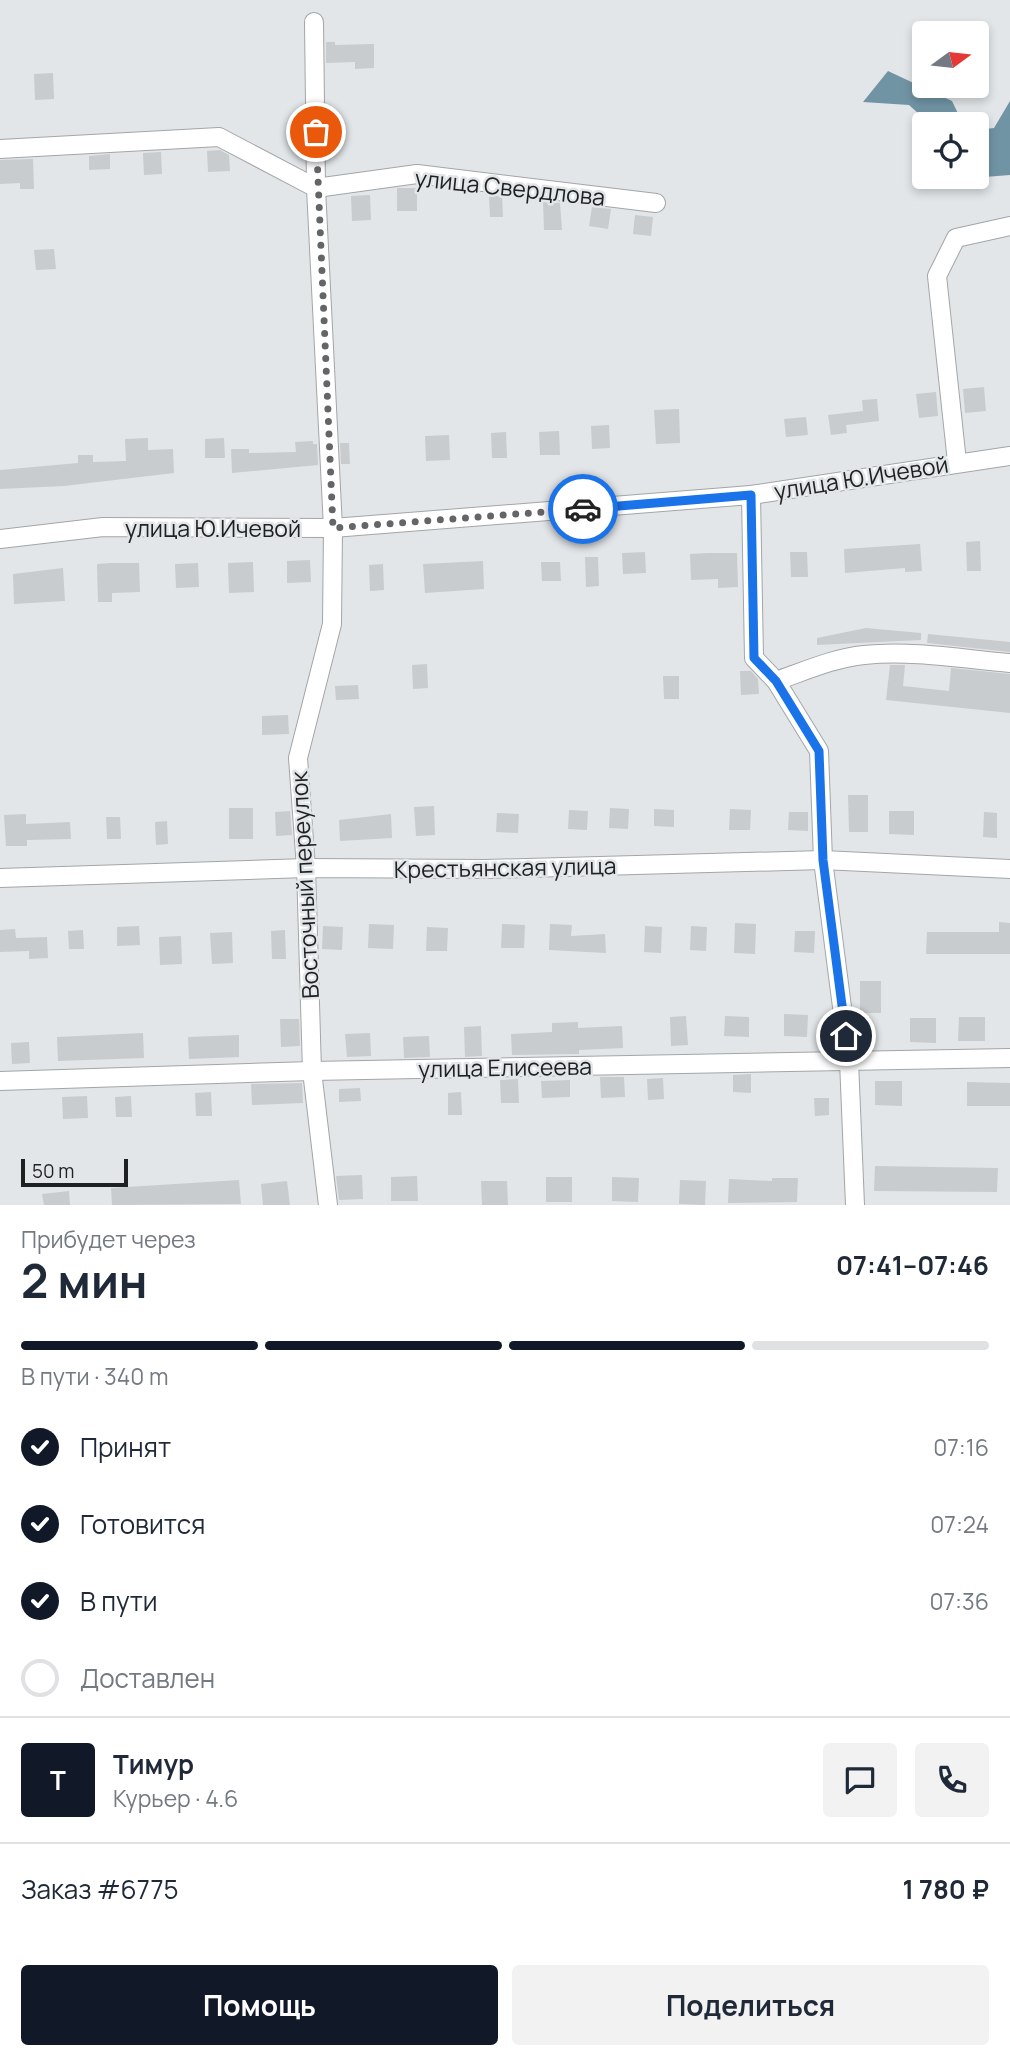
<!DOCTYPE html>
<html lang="ru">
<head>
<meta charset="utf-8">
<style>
	:root { --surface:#fff; --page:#f2f2f3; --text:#1f2937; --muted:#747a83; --line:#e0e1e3; --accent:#111827 }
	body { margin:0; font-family:Manrope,sans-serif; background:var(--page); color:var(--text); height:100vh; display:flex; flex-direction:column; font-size:26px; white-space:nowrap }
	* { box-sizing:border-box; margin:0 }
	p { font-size:23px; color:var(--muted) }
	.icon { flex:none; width:38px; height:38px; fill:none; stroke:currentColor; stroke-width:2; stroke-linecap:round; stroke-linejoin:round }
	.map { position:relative; height:1205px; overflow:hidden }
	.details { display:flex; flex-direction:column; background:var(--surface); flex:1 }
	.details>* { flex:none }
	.needle { width:46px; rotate:75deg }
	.controls { position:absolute; left:912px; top:21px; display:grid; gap:14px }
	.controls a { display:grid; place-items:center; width:77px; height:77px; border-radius:7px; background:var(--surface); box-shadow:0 4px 10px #0003; font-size:35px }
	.scale { position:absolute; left:21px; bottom:18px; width:107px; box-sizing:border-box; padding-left:7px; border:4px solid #1f2021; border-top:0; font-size:19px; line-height:24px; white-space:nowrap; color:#1f2021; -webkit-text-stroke:5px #e2e6e8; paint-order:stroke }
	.pin { position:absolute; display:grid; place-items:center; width:60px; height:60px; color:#fff; margin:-30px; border:4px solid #fff; border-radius:50%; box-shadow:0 2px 7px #0007 }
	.courier { position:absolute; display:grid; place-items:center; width:70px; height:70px; margin:-35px; border:5px solid #1a73e8; border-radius:50%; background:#fff; color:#222; box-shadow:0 2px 9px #0007 }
	.head em { font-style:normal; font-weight:700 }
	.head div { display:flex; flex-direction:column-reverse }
	.head { display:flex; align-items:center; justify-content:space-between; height:119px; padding:0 21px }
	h1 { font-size:46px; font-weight:700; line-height:52px }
	.bar { display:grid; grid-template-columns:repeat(4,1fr); gap:10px 7px; align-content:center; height:84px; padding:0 21px }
	.bar i { height:9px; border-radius:5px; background:var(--line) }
	.bar .on { background:var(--accent) }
	.bar p { grid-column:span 4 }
	.line { display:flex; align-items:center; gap:18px; padding:0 21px; border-top:2px solid var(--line) }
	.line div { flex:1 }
	.round { display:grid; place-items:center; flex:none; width:74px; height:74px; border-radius:7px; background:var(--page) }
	ol { padding:0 21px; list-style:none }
	li { display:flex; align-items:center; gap:21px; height:77px }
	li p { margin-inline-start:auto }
	li .icon { padding:7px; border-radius:50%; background:var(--accent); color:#fff; stroke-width:4 }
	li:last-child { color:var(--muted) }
	li i { width:38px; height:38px; border:4px solid var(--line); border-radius:50% }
	.button { display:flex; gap:14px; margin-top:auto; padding:14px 21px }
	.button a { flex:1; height:80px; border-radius:7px; background:var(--accent); color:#fff; font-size:28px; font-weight:700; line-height:80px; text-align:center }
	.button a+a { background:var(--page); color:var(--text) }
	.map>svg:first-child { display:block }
</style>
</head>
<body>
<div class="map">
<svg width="1010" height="1205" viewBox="0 0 1010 1205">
	<rect width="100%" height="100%" fill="#e2e6e8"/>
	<g fill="#7194a5">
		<polygon points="888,71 952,101 963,124 930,124 909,105 863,102"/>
		<polygon points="1010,101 1010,175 947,180 946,177 976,177 977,130 994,128"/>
	</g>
	<g fill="#c8ccce">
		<polygon points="326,42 335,42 335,45 374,44 374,68 355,69 355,62 326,63"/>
		<polygon points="53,73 54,99 35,100 34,74"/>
		<polygon points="220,150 229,155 230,171 208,172 207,151"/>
		<polygon points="161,152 162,174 144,175 143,153"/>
		<polygon points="110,154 110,169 89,170 89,156"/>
		<polygon points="33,159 34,189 20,189 20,183 0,184 0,160"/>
		<rect x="397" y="188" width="20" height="23"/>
		<polygon points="370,195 371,220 352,221 351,196"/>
		<polygon points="489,196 502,196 503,217 490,217"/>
		<polygon points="543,201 560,203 562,230 544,230"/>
		<polygon points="592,207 611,209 608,229 589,226"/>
		<polygon points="635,215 653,217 651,236 633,234"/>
		<polygon points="54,249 56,269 36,270 34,250"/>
		<polygon points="984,387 986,411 965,413 963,389"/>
		<polygon points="936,392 938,416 919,418 916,394"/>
		<polygon points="877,399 879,421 846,425 847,433 831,435 828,415 863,411 862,400"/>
		<polygon points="679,409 680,443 656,444 654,410"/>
		<polygon points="806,417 808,435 786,437 784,419"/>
		<polygon points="609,425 610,448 592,449 591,426"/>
		<polygon points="559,431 560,455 540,455 539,432"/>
		<polygon points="506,432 507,458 492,458 491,433"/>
		<polygon points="449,435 450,460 426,461 425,436"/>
		<polygon points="148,438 148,450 173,449 174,473 64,486 0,489 0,470 78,463 78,455 93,455 93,462 126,461 125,439"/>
		<polygon points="224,438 225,458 205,458 205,439"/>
		<polygon points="313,441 313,444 317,444 318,465 232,473 231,449 249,449 249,453 296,452 295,442"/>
		<polygon points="340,443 349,443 350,464 341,464"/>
		<polygon points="980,541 981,571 967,571 966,542"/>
		<polygon points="920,544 922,571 905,572 905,568 845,573 844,549"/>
		<polygon points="645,552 646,573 623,574 622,553"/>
		<polygon points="790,552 807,552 808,577 791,577"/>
		<polygon points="708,553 737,553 738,587 718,588 718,579 691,580 690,554"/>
		<polygon points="585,557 598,557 599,586 586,587"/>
		<polygon points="310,560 311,582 287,583 287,561"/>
		<polygon points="483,561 484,589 425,593 423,564"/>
		<polygon points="253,562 254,592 229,593 228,563"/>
		<polygon points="541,562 560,562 561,581 542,581"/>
		<polygon points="111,563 139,563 140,592 112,593 112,602 98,602 97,564"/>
		<polygon points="198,563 199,587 176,588 175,564"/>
		<polygon points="383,564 384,590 370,591 369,565"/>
		<polygon points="63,568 65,601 14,604 13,574"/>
		<polygon points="866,628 921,633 921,640 817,645 817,638"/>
		<polygon points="928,634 1010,642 1010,652 927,643"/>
		<polygon points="427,664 428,688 413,689 412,665"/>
		<polygon points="890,665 905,665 903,686 949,691 951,668 1010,674 1010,713 886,700"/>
		<polygon points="740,671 751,671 758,679 759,694 741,695"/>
		<polygon points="663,676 679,676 679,699 664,699"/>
		<polygon points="358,685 359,699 336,700 335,686"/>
		<polygon points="288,715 289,734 262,735 262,716"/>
		<polygon points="848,795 868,795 868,832 849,832"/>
		<polygon points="434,806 435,835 416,836 414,807"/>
		<rect x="229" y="808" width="24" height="31"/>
		<polygon points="610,808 629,809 628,829 609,828"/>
		<polygon points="654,809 674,810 674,827 654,826"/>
		<polygon points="730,809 751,810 750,830 729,830"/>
		<polygon points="569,810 588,811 587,830 568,829"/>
		<polygon points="290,811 292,835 276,836 275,812"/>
		<polygon points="889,811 914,811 914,835 889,834"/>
		<polygon points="789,812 808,812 808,831 788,830"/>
		<polygon points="984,812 997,813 997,838 983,837"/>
		<polygon points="497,813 519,814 518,833 496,832"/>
		<polygon points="26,814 26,824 70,822 71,839 27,840 27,846 6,846 4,815"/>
		<polygon points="391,814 392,838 340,841 339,820"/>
		<polygon points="106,817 120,817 121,839 107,839"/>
		<polygon points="167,821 168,844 156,845 155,822"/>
		<polygon points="999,922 1010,923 1010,954 926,954 927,932 999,932"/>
		<polygon points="735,923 756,924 755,954 734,953"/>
		<polygon points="369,924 394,925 393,949 368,948"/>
		<polygon points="502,924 525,925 524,948 501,948"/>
		<polygon points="550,924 572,925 571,936 605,934 606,953 549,950"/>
		<polygon points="139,926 140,945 117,946 117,927"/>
		<polygon points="323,926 343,927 342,950 322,949"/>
		<polygon points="645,926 662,927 661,953 644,952"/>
		<polygon points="691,926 707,927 706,951 690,950"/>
		<polygon points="427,927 448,928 447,951 426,951"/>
		<polygon points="15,929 16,938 47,937 48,958 29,959 29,951 0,952 0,930"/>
		<polygon points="83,930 84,949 69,949 68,931"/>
		<polygon points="285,930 286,959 272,959 271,931"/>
		<polygon points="795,931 815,931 814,953 794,952"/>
		<polygon points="232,932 233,963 212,964 210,933"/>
		<polygon points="181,936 182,964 160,965 159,937"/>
		<rect x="860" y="981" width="21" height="32"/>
		<polygon points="784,1014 808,1015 807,1037 784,1036"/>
		<polygon points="686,1016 688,1045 671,1046 670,1017"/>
		<polygon points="725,1016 749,1017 749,1037 724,1036"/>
		<polygon points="959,1017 985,1017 985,1041 958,1041"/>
		<polygon points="910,1018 936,1018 936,1043 910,1042"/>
		<polygon points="280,1019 299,1019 300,1046 281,1047"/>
		<polygon points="578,1022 578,1028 622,1026 623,1048 579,1050 579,1054 512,1055 511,1034 552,1032 552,1023"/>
		<polygon points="481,1026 482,1056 465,1057 464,1027"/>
		<polygon points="143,1033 144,1058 58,1061 57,1037"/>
		<polygon points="370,1033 371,1056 347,1057 345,1034"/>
		<polygon points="239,1035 239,1057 189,1059 188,1037"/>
		<polygon points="429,1036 430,1057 404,1058 403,1037"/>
		<polygon points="29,1042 30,1063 12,1064 11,1043"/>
		<polygon points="751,1074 751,1093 733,1092 733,1075"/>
		<polygon points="600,1077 624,1077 625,1097 601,1098"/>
		<polygon points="663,1078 664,1099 648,1100 647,1079"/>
		<polygon points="518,1079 519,1103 501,1103 500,1080"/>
		<polygon points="570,1080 570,1097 542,1098 541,1081"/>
		<polygon points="875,1081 902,1081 902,1106 875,1105"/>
		<polygon points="967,1082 1010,1083 1010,1106 967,1106"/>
		<polygon points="302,1083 303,1103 252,1105 251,1084"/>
		<polygon points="360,1088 361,1101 339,1102 339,1089"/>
		<polygon points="211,1092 212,1116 196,1116 195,1093"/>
		<polygon points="461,1092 462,1115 448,1115 448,1093"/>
		<polygon points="87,1096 88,1118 63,1119 62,1097"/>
		<polygon points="131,1096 132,1117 116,1117 115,1097"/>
		<polygon points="814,1098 829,1098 829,1115 815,1116"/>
		<polygon points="875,1166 998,1168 997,1192 874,1191"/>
		<polygon points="362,1175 363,1199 339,1200 336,1176"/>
		<polygon points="417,1176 418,1201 391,1201 391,1177"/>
		<rect x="546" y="1177" width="26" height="25"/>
		<polygon points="612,1177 639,1178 638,1202 612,1201"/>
		<polygon points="772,1178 798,1178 797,1202 728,1203 729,1179 772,1181"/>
		<polygon points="239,1180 241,1204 112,1205 111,1188"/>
		<polygon points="680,1180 706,1181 705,1205 679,1204"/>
		<polygon points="287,1181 290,1205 263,1205 261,1184"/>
		<polygon points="481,1181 507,1181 508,1205 482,1205"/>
		<polygon points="69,1191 70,1205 44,1205 42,1194"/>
	</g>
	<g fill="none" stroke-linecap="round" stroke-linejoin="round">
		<g stroke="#a2a6a8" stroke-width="20">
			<g id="minor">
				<polyline points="314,22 316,188 333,528 332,624 298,758 306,868 312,1071 328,1205"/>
				<polyline points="0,149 219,137 316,188 417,174 656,203"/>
				<polyline points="957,462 937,276 956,238 1010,226"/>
				<polyline points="751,495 754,658 776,681 819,751 823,860 849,1061 855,1205"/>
				<polyline points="0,539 103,527 333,528 751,495 1010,456"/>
				<path d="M776,681C805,671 834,658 864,655C912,650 963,659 1010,663"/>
				<polyline points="0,878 306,868 486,869 823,860 1010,869"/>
				<polyline points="0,1081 312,1071 1010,1058"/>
			</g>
		</g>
		<use href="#minor" stroke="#fff" stroke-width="18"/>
	</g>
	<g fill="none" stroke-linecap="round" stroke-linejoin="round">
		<polyline stroke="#636567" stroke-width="7" stroke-dasharray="0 12.6" points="316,132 333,528 583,509"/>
		<polyline stroke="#1a73e8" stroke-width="9" points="583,509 751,495 754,658 776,681 819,751 823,860 846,1036"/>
	</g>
	<g text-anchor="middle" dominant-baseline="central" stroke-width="5" stroke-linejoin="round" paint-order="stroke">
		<g font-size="23" fill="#1f2021" stroke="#e2e6e8">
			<text transform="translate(510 187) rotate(6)">улица Свердлова</text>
			<text transform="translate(861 477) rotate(-9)">улица Ю.Ичевой</text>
			<text x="213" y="528">улица Ю.Ичевой</text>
			<text transform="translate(505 867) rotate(-1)">Крестьянская улица</text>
			<text transform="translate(304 885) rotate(-93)">Восточный переулок</text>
			<text transform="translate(505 1067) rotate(-1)">улица Елисеева</text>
		</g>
	</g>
</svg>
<div class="controls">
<a><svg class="needle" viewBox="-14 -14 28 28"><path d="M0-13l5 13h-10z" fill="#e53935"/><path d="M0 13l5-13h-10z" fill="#747a83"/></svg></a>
<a><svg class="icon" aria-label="locate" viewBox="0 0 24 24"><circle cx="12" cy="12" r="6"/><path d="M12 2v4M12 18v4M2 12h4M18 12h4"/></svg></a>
</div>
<div class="scale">50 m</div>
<div class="pin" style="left:316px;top:132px;background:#ea580c"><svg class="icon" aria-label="bag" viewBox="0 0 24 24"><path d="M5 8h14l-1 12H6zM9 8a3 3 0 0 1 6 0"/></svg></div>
<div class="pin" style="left:846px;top:1036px;background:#1f2937"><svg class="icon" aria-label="home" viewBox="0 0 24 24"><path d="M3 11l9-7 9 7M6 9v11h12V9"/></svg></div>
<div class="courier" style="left:583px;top:509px"><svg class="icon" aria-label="car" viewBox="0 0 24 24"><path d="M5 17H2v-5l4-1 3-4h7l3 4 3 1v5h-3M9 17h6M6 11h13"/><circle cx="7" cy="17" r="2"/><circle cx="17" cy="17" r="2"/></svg></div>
</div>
<section class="details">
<div class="head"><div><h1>2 мин</h1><p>Прибудет через</p></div><em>07:41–07:46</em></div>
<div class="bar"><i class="on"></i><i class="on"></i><i class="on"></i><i></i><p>В пути · 340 m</p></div>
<ol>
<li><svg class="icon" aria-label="check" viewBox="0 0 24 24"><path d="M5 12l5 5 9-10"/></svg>Принят<p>07:16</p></li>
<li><svg class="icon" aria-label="check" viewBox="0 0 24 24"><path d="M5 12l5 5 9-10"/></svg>Готовится<p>07:24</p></li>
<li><svg class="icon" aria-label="check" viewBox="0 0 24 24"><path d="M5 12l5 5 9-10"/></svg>В пути<p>07:36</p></li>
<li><i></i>Доставлен</li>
</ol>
<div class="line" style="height:126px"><b class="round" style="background:var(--accent);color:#fff">Т</b><div><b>Тимур</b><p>Курьер · 4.6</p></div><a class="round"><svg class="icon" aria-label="chat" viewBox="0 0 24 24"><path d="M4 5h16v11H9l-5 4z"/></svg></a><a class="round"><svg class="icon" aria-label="phone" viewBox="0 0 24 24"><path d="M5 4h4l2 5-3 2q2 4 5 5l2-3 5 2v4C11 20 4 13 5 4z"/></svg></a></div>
<div class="line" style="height:91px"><div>Заказ #6775</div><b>1 780 ₽</b></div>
<div class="button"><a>Помощь</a><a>Поделиться</a></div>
</section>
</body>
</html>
